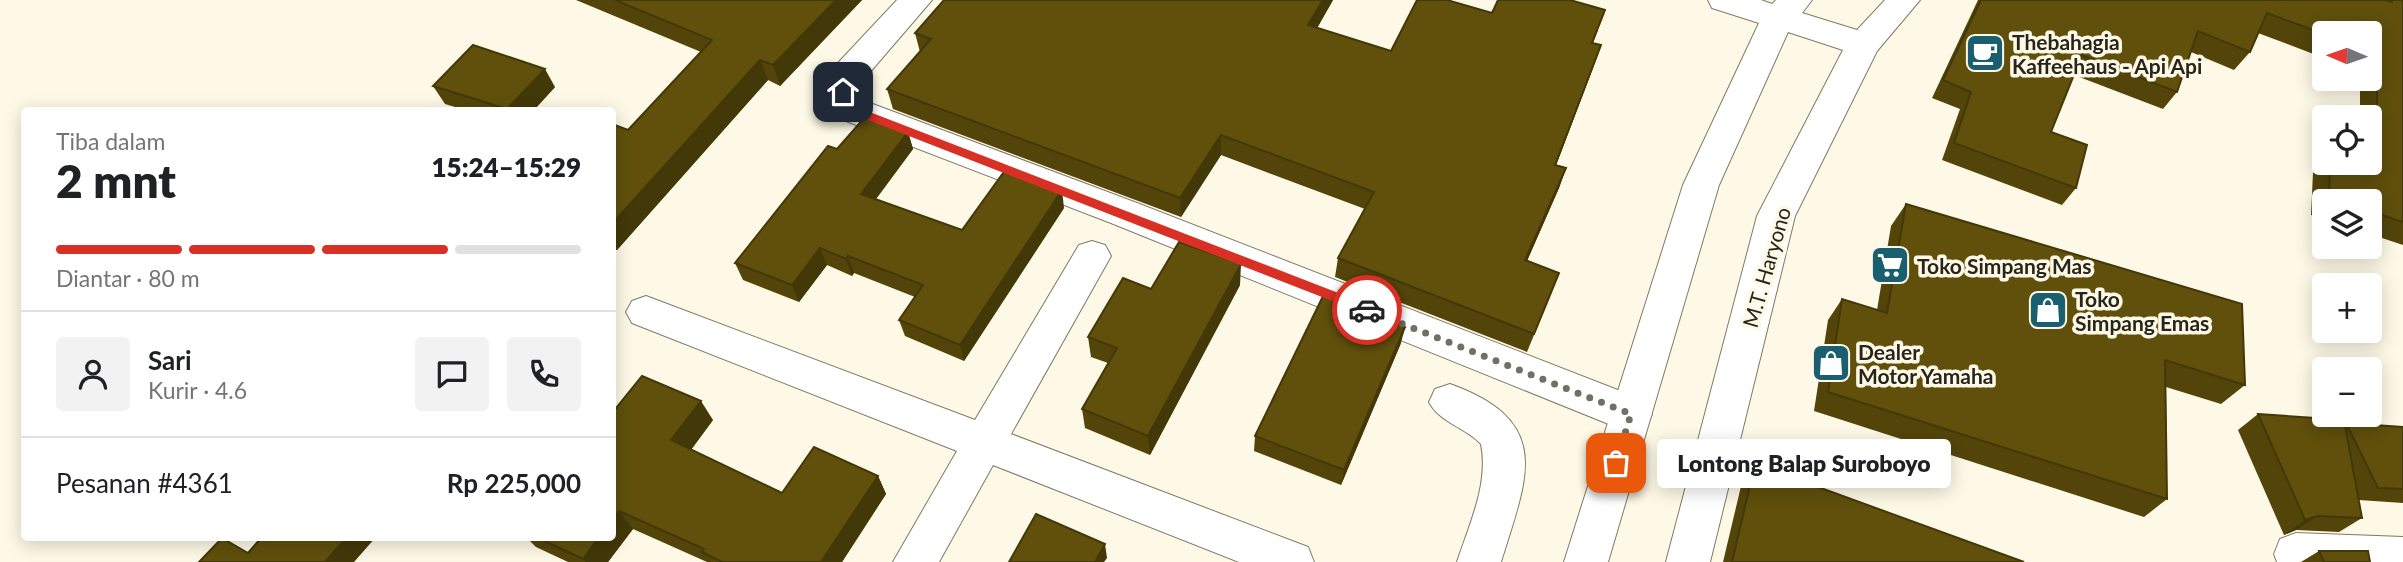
<!DOCTYPE html>
<html lang="id">
<head>
<meta charset="utf-8">
<style>
	:root { --surface:#fff; --page:#f2f2f2; --text:#202124; --muted:#757577; --line:#e0e0e0; --accent:#d93025 }
	body { margin:0; font-family:Lato,sans-serif; background:var(--page); color:var(--text); height:100vh; display:flex; flex-direction:column; font-size:26px; white-space:nowrap }
	* { box-sizing:border-box; margin:0 }
	p { font-size:23px; color:var(--muted) }
	.icon { flex:none; width:38px; height:38px; fill:none; stroke:currentColor; stroke-width:2; stroke-linecap:round; stroke-linejoin:round }
	.map { position:relative; flex:1; overflow:hidden }
	.side { position:absolute; left:21px; top:107px; width:595px; height:434px; display:flex; flex-direction:column; background:var(--surface); border-radius:7px; box-shadow:0 4px 18px #0003 }
	.side>* { flex:none }
	.needle { width:46px; rotate:272deg }
	.tools { position:absolute; left:2312px; top:21px; display:grid; gap:14px }
	.tools a { display:grid; place-items:center; width:70px; height:70px; border-radius:7px; background:var(--surface); box-shadow:0 4px 18px #0003; font-size:35px }
	.pin { position:absolute; display:grid; place-items:center; width:60px; height:60px; color:#fff; margin:-30px; border-radius:14px; box-shadow:0 4px 10px #0006 }
	.courier { position:absolute; display:grid; place-items:center; width:70px; height:70px; margin:-35px; border:5px solid #d93025; border-radius:50%; background:#fff; color:#222; box-shadow:0 2px 9px #0007 }
	.bubble { position:absolute; height:49px; border-radius:7px; background:var(--surface); box-shadow:0 4px 18px #0003; font-size:23px; font-weight:800; line-height:49px; text-align:center }
	.summary em { font-style:normal; font-weight:800 }
	.summary div { display:flex; flex-direction:column-reverse }
	.summary { display:flex; align-items:center; justify-content:space-between; height:119px; padding:0 35px }
	h1 { font-size:46px; font-weight:800; line-height:52px }
	.bar { display:grid; grid-template-columns:repeat(4,1fr); gap:10px 7px; align-content:center; height:84px; padding:0 35px }
	.bar i { height:9px; border-radius:5px; background:var(--line) }
	.bar .current { background:var(--accent) }
	.bar p { grid-column:span 4 }
	.line { display:flex; align-items:center; gap:18px; padding:0 35px; border-top:2px solid var(--line) }
	.line div { flex:1 }
	.round { display:grid; place-items:center; flex:none; width:74px; height:74px; border-radius:7px; background:var(--page) }
	.map>svg:first-child { display:block }
</style>
</head>
<body>
<div class="map">
<svg width="2403" height="562" viewBox="0 0 2403 562">
	<rect width="100%" height="100%" fill="#fef9e6"/>
	<g fill="none" stroke-linecap="round" stroke-linejoin="round">
		<g stroke="#807a65" stroke-width="2">
			<polygon id="lane" points="1716,444 1784,469 1788,476 1784,483 1776,486 1708,461 1705,454 1708,447"/>
		</g>
		<g stroke="#807a65" stroke-width="2">
			<g id="street">
				<polygon points="897,0 932,0 865,78 861,90 870,103 1137,203 1646,401 1652,414 1646,427 1631,432 1616,427 1111,223 846,121 826,92 837,64"/>
				<polygon points="1092,241 1105,245 1111,256 1011,434 1308,547 1314,562 1239,562 993,465 939,562 893,562 957,451 632,323 626,312 632,301 646,296 975,420 1079,245"/>
				<path d="M1450,384C1555,422 1527,477 1501,562H1457C1469,525 1489,484 1481,444C1465,427 1440,423 1429,402L1435,389Z"/>
				<polygon points="2296,533 2403,537 2403,562 2277,562 2274,554 2280,539"/>
			</g>
		</g>
		<g stroke="#807a65" stroke-width="2">
			<polygon id="secondary" points="1708,0 1761,0 1772,4 1776,0 1812,0 1802,13 1857,30 1885,0 1920,0 1877,51 1795,216 1710,562 1666,562 1757,216 1843,50 1788,32 1719,185 1608,562 1564,562 1683,185 1759,23 1712,8"/>
		</g>
		<use href="#lane" fill="#fff" fill-rule="evenodd"/>
		<use href="#street" fill="#fff" fill-rule="evenodd"/>
		<use href="#secondary" fill="#fff" fill-rule="evenodd"/>
	</g>
	<g fill="#53450a">
		<polygon points="576,0 862,0 780,86 768,80 617,250 612,249 612,124 628,130 701,52"/>
		<polygon points="944,0 1333,0 1317,28 1391,51 1492,13 1598,30 1593,43 1594,65 1556,165 1566,168 1559,188 1527,261 1552,291 1527,352 1335,277 1338,258 1365,209 1221,155 1181,217 893,109 887,89 920,52 915,33"/>
		<polygon points="1978,0 2403,0 2403,245 2370,234 2370,201 2324,201 2324,219 2311,215 2313,173 2324,162 2354,163 2359,164 2359,163 2370,163 2370,117 2360,117 2360,79 2370,79 2370,33 2324,33 2324,58 2258,33 2250,52 2234,70 2191,52 2177,92 2163,109 2074,75 2051,132 2076,188 2062,205 1942,160 1960,109 1932,98"/>
		<polygon points="433,86 555,87 534,110 465,110 445,104"/>
		<polygon points="908,132 913,149 876,199 962,230 1064,208 964,361 905,336 899,320 915,297 854,273 852,276 827,265 799,302 743,280 735,263 837,149"/>
		<polygon points="1906,204 2245,385 2221,404 2166,387 2167,499 2144,517 1814,411 1828,320 1842,299 1877,310 1891,226"/>
		<polygon points="1240,285 1150,455 1085,428 1082,409 1108,363 1091,357 1088,337 1151,289"/>
		<polygon points="1401,343 1341,485 1254,451 1255,436"/>
		<polygon points="612,413 713,420 691,450 782,493 878,476 886,494 842,562 707,562 633,529 608,562 568,562 536,547 526,537 612,537"/>
		<polygon points="2258,414 2344,424 2346,423 2403,427 2403,503 2359,500 2358,498 2362,518 2339,532 2296,530 2284,535 2238,430"/>
		<polygon points="1755,464 2024,562 1723,562 1742,482"/>
		<polygon points="2319,551 2370,562 2301,562"/>
	</g>
	<g fill="#433808">
		<polygon points="836,0 862,0 780,86 773,65"/>
		<polygon points="1323,0 1333,0 1307,46 1308,25"/>
		<polygon points="1601,45 1594,65 1549,184 1555,165"/>
		<polygon points="760,60 768,80 617,250 612,243 612,224"/>
		<polygon points="545,69 555,87 534,110 507,110 507,109"/>
		<polygon points="908,132 913,149 867,211 861,194"/>
		<polygon points="1221,135 1221,155 1181,217 1180,198"/>
		<polygon points="1566,168 1559,188 1519,279 1525,260"/>
		<polygon points="1062,190 1064,208 964,361 960,345"/>
		<polygon points="820,248 827,265 799,302 792,285"/>
		<polygon points="848,256 854,273 852,276 846,259"/>
		<polygon points="1241,264 1240,285 1150,455 1148,436"/>
		<polygon points="1405,327 1401,343 1341,485 1344,470"/>
		<polygon points="701,401 713,420 684,459 671,440"/>
		<polygon points="878,476 886,494 842,562 821,562"/>
		<polygon points="619,511 633,529 608,562 586,562 583,559 599,537 612,537 612,520"/>
		<polygon points="2318,516 2296,530 2284,535 2305,520"/>
		<polygon points="347,537 376,537 354,562 325,562"/>
		<polygon points="1105,544 1107,558 1104,562 1095,562"/>
	</g>
	<g fill="#60500c" stroke="#433808" stroke-width="2">
		<polygon points="615,0 836,0 773,65 760,60 612,224 612,124 628,130 712,40"/>
		<polygon points="944,0 1323,0 1308,25 1391,51 1417,0 1447,0 1492,13 1498,0 1570,0 1605,10 1592,43 1601,45 1555,165 1566,168 1525,260 1559,273 1534,334 1338,258 1374,192 1221,135 1180,198 887,89 931,39 915,33"/>
		<polygon points="1981,0 2386,0 2392,2 2392,0 2403,0 2403,222 2370,211 2370,201 2339,201 2329,198 2330,163 2354,163 2377,170 2377,54 2370,51 2370,33 2324,34 2267,13 2250,52 2198,31 2177,92 2082,55 2051,132 2087,145 2076,188 1954,143 1971,92 1943,80"/>
		<polygon points="473,45 545,69 507,109 433,86"/>
		<polygon points="866,116 908,132 861,194 962,230 1006,169 1062,190 960,345 899,320 923,285 848,256 846,259 820,248 792,285 735,263 828,146 837,149"/>
		<polygon points="1906,204 2242,304 2245,385 2165,360 2167,499 1828,392 1842,299 1887,313"/>
		<polygon points="1179,242 1241,264 1148,436 1082,409 1117,348 1088,337 1123,278 1151,289"/>
		<polygon points="1324,294 1405,327 1344,470 1255,436"/>
		<polygon points="642,376 701,401 671,440 782,493 814,447 878,476 821,562 722,562 702,552 704,549 619,511 612,520 612,413"/>
		<polygon points="2258,414 2344,420 2362,518 2318,516 2305,520"/>
		<polygon points="2346,423 2403,427 2403,489 2378,488"/>
		<polygon points="1755,464 2024,562 1732,562"/>
		<polygon points="1036,514 1105,544 1095,562 1009,562"/>
		<polygon points="262,537 347,537 325,562 199,562 222,538 248,553"/>
		<polygon points="536,537 599,537 583,559"/>
		<polygon points="2319,551 2368,551 2370,562 2324,562"/>
	</g>
	<polygon fill="#d93025" points="843,89 862,109 1372,306 1373,310 1367,315 1363,313 855,115 838,92"/>
	<g fill="none" stroke-linecap="round" stroke-linejoin="round">
		<polyline stroke="#726f63" stroke-width="7" stroke-dasharray="0 12.6" points="1367,310 1631,414 1616,463"/>
	</g>
	<defs>
		<g id="cafe-square" transform="scale(2.0125)"><rect x="-9" y="-9" width="18" height="18" rx="4" fill="#195f70" stroke="#fef9e6"/><path d="M-5.5-4.5H6V0H3Q3 3.5 0 3.5H-2.5Q-5.5 3.5-5.5 0ZM3-3.2v2h1.7v-2ZM-6 4.5H4V6H-6Z" fill="#fff"/></g>
		<g id="supermarket-square" transform="scale(2.0125)"><rect x="-9" y="-9" width="18" height="18" rx="4" fill="#195f70" stroke="#fef9e6"/><path d="M-6-5.5h2.5l.6 2H6L4.5 2H-2.5L-4.4-4H-6ZM-1.5 3.2a1.3 1.3 0 1 0 .1 0ZM3 3.2a1.3 1.3 0 1 0 .1 0Z" fill="#fff"/></g>
		<g id="shop-square" transform="scale(2.0125)"><rect x="-9" y="-9" width="18" height="18" rx="4" fill="#195f70" stroke="#fef9e6"/><path d="M-5-2.5h2.3a2.7 3.5 0 0 1 5.4 0H5L5.5 6h-11ZM-1.5-2.5h3a1.5 2.3 0 0 0-3 0Z" fill="#fff"/></g>
	</defs>
	<g fill-rule="evenodd">
		<use href="#cafe-square" x="1985" y="53"/>
		<use href="#supermarket-square" x="1890" y="265"/>
		<use href="#shop-square" x="2048" y="310"/>
		<use href="#shop-square" x="1831" y="363"/>
	</g>
	<g text-anchor="middle" dominant-baseline="central" stroke-width="7" stroke-linejoin="round" paint-order="stroke">
		<g font-size="21" font-weight="bold" fill="#27241c" stroke="#fef9e6" text-anchor="start">
			<text x="2012" y="41">Thebahagia<tspan x="2012" dy="24">Kaffeehaus - Api Api</tspan></text>
			<text x="1917" y="265">Toko Simpang Mas</text>
			<text x="2075" y="298">Toko<tspan x="2075" dy="24">Simpang Emas</tspan></text>
			<text x="1858" y="351">Dealer<tspan x="1858" dy="24">Motor Yamaha</tspan></text>
		</g>
		<g font-size="21" fill="#27241c" stroke="#fef9e6">
			<text transform="translate(1766 267) rotate(-74)">M.T. Haryono</text>
		</g>
	</g>
</svg>
<div class="tools">
<a><svg class="needle" viewBox="-14 -14 28 28"><path d="M0-13l5 13h-10z" fill="#e53935"/><path d="M0 13l5-13h-10z" fill="#757577"/></svg></a>
<a><svg class="icon" aria-label="locate" viewBox="0 0 24 24"><circle cx="12" cy="12" r="6"/><path d="M12 2v4M12 18v4M2 12h4M18 12h4"/></svg></a>
<a><svg class="icon" aria-label="layers" viewBox="0 0 24 24"><path d="M12 4l9 5-9 5-9-5zM3 14l9 5 9-5"/></svg></a>
<a>+</a>
<a>−</a>
</div>
<div class="pin" style="left:1616px;top:463px;background:#ea580c"><svg class="icon" aria-label="bag" viewBox="0 0 24 24"><path d="M5 8h14l-1 12H6zM9 8a3 3 0 0 1 6 0"/></svg></div>
<div class="pin" style="left:843px;top:92px;background:#1f2937"><svg class="icon" aria-label="home" viewBox="0 0 24 24"><path d="M3 11l9-7 9 7M6 9v11h12V9"/></svg></div>
<div class="courier" style="left:1367px;top:310px"><svg class="icon" aria-label="car" viewBox="0 0 24 24"><path d="M5 17H2v-5l4-1 3-4h7l3 4 3 1v5h-3M9 17h6M6 11h13"/><circle cx="7" cy="17" r="2"/><circle cx="17" cy="17" r="2"/></svg></div>
<div class="bubble" style="left:1657px;top:439px;width:294px">Lontong Balap Suroboyo</div>
<section class="side">
<div class="summary"><div><h1>2 mnt</h1><p>Tiba dalam</p></div><em>15:24–15:29</em></div>
<div class="bar"><i class="current"></i><i class="current"></i><i class="current"></i><i></i><p>Diantar · 80 m</p></div>
<div class="line" style="height:126px"><a class="round"><svg class="icon" aria-label="person" viewBox="0 0 24 24"><circle cx="12" cy="8" r="4"/><path d="M4 21q1-7 8-7t8 7"/></svg></a><div><b>Sari</b><p>Kurir · 4.6</p></div><a class="round"><svg class="icon" aria-label="chat" viewBox="0 0 24 24"><path d="M4 5h16v11H9l-5 4z"/></svg></a><a class="round"><svg class="icon" aria-label="phone" viewBox="0 0 24 24"><path d="M5 4h4l2 5-3 2q2 4 5 5l2-3 5 2v4C11 20 4 13 5 4z"/></svg></a></div>
<div class="line" style="height:91px"><div>Pesanan #4361</div><b>Rp 225,000</b></div>
</section>
</div>
</body>
</html>
